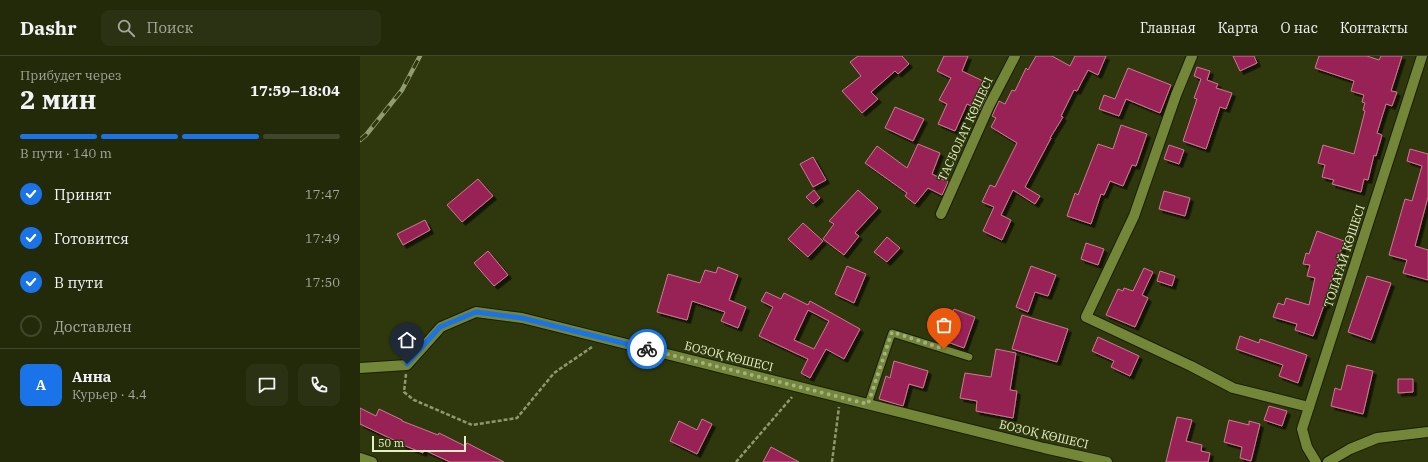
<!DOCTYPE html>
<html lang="ru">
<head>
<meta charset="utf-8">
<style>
	:root { --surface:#232a0a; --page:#2b3213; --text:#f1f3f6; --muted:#a3a79c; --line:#40462b; --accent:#1a73e8 }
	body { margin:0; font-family:"IBM Plex Serif",serif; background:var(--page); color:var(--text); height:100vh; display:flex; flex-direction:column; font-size:15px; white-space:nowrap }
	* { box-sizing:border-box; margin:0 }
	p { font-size:13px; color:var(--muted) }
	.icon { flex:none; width:22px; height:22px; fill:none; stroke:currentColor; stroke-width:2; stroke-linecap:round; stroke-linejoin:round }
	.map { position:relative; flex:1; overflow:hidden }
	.sheet { display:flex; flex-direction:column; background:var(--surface); width:360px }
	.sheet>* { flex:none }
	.scale { position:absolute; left:12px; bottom:10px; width:94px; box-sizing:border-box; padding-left:4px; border:2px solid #e4f0c8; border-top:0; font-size:11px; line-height:14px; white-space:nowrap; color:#e4f0c8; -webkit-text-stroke:3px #2f380d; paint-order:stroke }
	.pin { position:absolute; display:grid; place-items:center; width:34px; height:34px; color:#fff; margin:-41px -17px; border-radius:50% 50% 50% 0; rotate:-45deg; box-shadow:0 0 4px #0007 }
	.pin .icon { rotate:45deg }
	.courier { position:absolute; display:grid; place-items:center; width:40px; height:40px; margin:-20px; border:3px solid #1a73e8; border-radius:50%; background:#fff; color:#222; box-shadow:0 1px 5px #0007 }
	.summary em { font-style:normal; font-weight:700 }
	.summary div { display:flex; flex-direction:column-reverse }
	.summary { display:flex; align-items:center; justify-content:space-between; height:68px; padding:0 20px }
	h1 { font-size:26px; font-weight:700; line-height:30px }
	.bar { display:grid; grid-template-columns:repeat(4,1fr); gap:6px 4px; align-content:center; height:48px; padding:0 20px }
	.bar i { height:5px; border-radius:3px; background:var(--line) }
	.bar .selected { background:var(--accent) }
	.bar p { grid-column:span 4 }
	.line { display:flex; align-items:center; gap:10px; padding:0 20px; border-top:1px solid var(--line) }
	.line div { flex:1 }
	.round { display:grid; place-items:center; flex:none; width:42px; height:42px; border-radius:8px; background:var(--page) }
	ol { padding:0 20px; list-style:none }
	li { display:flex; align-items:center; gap:12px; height:44px }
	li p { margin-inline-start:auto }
	li .icon { padding:4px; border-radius:50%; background:var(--accent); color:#fff; stroke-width:4 }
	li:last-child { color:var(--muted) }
	li i { width:22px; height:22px; border:2px solid var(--line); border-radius:50% }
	header { display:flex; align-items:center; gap:24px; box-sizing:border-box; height:56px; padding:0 20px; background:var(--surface); border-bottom:1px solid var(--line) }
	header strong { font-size:19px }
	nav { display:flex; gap:22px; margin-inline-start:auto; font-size:14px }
	.search { width:280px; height:36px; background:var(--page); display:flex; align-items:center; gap:10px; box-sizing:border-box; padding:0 14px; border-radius:8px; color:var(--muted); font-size:15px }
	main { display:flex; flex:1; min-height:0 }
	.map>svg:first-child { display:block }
</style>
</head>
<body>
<header>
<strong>Dashr</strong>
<div class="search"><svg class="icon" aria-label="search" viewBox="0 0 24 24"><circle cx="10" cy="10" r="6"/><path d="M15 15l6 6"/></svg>Поиск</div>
<nav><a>Главная</a><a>Карта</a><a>О нас</a><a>Контакты</a></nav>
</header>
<main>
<section class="sheet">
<div class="summary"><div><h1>2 мин</h1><p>Прибудет через</p></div><em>17:59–18:04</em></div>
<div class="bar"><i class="selected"></i><i class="selected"></i><i class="selected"></i><i></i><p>В пути · 140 m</p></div>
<ol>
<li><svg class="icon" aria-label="check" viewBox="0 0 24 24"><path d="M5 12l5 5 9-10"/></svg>Принят<p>17:47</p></li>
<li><svg class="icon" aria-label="check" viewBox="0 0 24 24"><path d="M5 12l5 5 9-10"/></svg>Готовится<p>17:49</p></li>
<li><svg class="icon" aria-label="check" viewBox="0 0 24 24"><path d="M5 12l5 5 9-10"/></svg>В пути<p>17:50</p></li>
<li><i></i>Доставлен</li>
</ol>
<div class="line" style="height:72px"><b class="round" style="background:var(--accent);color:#fff">А</b><div><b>Анна</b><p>Курьер · 4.4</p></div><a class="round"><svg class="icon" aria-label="chat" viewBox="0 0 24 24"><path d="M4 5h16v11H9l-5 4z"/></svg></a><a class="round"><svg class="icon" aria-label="phone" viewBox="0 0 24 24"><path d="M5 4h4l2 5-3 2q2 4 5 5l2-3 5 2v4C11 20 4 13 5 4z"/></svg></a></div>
</section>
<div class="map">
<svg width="1068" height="406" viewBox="0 0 1068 406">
	<defs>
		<filter id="shadow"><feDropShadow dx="3.5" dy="3.5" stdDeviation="0" flood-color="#0009"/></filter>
	</defs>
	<rect width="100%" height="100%" fill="#2f380d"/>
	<g fill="#982354" stroke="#cc7993" fill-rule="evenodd" filter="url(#shadow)">
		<polygon points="498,0 542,0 549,8 538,18 535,15 511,36 518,43 502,57 482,35 501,20 490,6"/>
		<polygon points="584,0 608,0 602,15 623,25 618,35 627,40 620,54 607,48 595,75 578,68 587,48 579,44 591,22 577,15"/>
		<polygon points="676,0 692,0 710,10 715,0 746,0 738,19 728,14 717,35 714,34 701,60 703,61 690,82 691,82 665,131 680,140 675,148 653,134 641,159 651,164 642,184 623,175 634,151 622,146 630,129 635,131 657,87 631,71 636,62 632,60 639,45 645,48 652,34 655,35 666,12 668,14"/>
		<polygon points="873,0 894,0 897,7 880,15"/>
		<polygon points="959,0 1007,0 1019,4 1021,0 1042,0 1031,35 1037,36 1032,50 1026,48 1017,77 1022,79 1016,100 1014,99 1008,124 1004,123 1001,136 972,128 974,124 962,121 965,109 958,107 963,89 994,98 1005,55 1003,54 1005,47 1002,46 1004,39 991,35 994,25 955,12"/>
		<polygon points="837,11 850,15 847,24 858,28 856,32 872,37 866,53 860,51 846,93 823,85 837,43 834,42 841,23 834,20"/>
		<polygon points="768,12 811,29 800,57 766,43 759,60 739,53 744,39 755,43"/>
		<polygon points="535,51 564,63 553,85 525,72"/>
		<polygon points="761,69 787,78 776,110 772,109 763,130 750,125 744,139 741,138 731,168 707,160 715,137 718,139 738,88 753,93"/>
		<polygon points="558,88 580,97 572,118 588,126 582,139 568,132 555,148 545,140 547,137 505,107 517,90 547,112"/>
		<polygon points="809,89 824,94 819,108 804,103"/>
		<polygon points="1050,93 1068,98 1068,141 1055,190 1068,194 1068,224 1043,217 1047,204 1029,199 1045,143 1052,145 1062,110 1047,105"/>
		<polygon points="453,101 466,124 453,131 440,108"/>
		<polygon points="118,123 133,140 102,166 87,149"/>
		<polygon points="454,134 460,142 453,148 446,141"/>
		<polygon points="498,134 518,152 495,177 499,180 484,199 463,183 474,168 469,165"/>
		<polygon points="804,135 830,142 825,160 799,153"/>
		<polygon points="65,164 70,174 43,189 37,178"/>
		<polygon points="443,167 463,185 448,201 428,183"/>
		<polygon points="957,175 984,185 971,225 966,249 964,249 953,280 935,274 937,268 913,261 918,247 924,249 926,242 949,249 955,222 947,220 950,209 943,208 946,197 949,198"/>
		<polygon points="527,181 540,192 527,206 514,196"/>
		<polygon points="726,187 744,193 738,209 721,203"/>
		<polygon points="128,195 148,219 134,230 114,207"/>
		<polygon points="487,210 506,218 494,247 475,238"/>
		<polygon points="671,210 696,219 688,240 675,236 668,256 656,251"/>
		<polygon points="358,211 378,219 369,244 386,251 378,272 361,265 365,256 332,245 327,264 297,256 308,218 340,227 345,214 356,217"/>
		<polygon points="784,212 793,216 782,239 788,242 775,271 746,259 758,233 763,235 764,232 773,235"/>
		<polygon points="800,215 815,220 812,230 797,225"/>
		<polygon points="1007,220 1031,227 1011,284 988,276"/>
		<path d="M406,236L421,243L424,237L448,249L450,245L500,273L484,303L466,293L450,322L441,317L448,303L399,280L413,251L401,245ZM448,254L469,265L454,293L434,284Z"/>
		<polygon points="594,253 615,261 604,292 582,284"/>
		<polygon points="662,259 708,273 697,306 652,293"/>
		<polygon points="880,280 899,287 900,283 947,299 938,327 919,320 923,309 876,293"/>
		<polygon points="738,281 779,300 770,320 751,311 754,305 732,295"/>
		<polygon points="636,293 656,297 650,334 657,335 653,362 616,355 617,345 600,342 605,317 631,321"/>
		<polygon points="534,305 568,315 563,332 549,328 543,350 519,343 526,320 530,322"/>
		<polygon points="987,309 1013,315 1003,358 971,350 975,332 981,334"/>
		<polygon points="1038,323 1053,323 1053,336 1038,337"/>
		<polygon points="909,350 927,355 922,370 904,364"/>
		<polygon points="0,352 16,360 19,353 42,364 42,365 78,379 79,377 105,390 107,387 144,406 90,406 64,394 63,397 38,387 38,386 0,368"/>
		<polygon points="817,361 832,364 826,385 842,389 841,395 850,397 848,406 806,406"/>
		<polygon points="342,363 352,368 337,398 310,385 319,365 337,374"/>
		<polygon points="869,364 889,369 889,365 900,368 891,405 880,402 882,391 864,386"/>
		<polygon points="411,391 439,406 403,406"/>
	</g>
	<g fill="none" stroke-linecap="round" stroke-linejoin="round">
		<g stroke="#181e05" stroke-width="9">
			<polyline id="service" points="508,348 532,277 609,301"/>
		</g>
		<g stroke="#181e05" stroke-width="12">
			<g id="minor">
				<polyline points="832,0 816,39 774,160 726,261 831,310 873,332 949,351"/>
				<polyline points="581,158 629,50 655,0"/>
				<polyline points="0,312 47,309 81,271 116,256 162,262 684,392 747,406"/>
				<polyline points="0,402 12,406"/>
				<polyline points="956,406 947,391 942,373 1062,0"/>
			</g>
		</g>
		<g stroke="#181e05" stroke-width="12">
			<polyline id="tertiary" points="968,406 990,393 1017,382 1068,376"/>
		</g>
		<g stroke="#8e986f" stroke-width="2.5" stroke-dasharray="4 2" stroke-linecap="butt">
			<polyline points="46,318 44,336 54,344 112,369 157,362 194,317 232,291"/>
			<polyline points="376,406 432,341"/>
			<polyline points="472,406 479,351"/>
		</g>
		<use href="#service" stroke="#748637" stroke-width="7"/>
		<use href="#minor" stroke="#748637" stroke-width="10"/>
		<use href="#tertiary" stroke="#748637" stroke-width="10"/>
		<g stroke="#919b72" stroke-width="4.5">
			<polyline id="rail" points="0,84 6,79 42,34 60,0"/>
		</g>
		<use href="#rail" stroke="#2f380d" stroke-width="3" stroke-dasharray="9" stroke-linecap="butt"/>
	</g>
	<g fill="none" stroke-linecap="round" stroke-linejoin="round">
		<polyline stroke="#a5b087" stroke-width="4" stroke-dasharray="0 7.2" points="287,293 508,348 532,276 584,293"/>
		<polyline stroke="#1a73e8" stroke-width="5" points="47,308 80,271 116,256 162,262 287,293"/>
	</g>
	<g text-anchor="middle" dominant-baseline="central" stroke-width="3" stroke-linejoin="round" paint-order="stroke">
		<g font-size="12" fill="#e4f0c8" stroke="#2f380d">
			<text transform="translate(605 73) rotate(-65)">ТАСБОЛАТ КӨШЕСІ</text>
			<text transform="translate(984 200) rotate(-72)">ТОЛАҒАЙ КӨШЕСІ</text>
			<text transform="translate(369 300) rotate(14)">БОЗОҚ КӨШЕСІ</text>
			<text transform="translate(684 378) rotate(13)">БОЗОҚ КӨШЕСІ</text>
		</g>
	</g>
</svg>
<div class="scale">50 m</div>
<div class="pin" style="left:584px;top:293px;background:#ea580c"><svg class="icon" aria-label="bag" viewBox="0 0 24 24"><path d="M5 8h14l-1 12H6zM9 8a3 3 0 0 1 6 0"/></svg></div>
<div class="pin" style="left:47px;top:308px;background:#1f2937"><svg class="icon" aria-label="home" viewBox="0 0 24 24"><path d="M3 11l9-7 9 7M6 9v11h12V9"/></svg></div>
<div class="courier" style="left:287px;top:293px"><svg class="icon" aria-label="bike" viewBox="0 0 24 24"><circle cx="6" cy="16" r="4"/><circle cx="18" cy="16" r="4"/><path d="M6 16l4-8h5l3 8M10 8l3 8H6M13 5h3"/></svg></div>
</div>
</main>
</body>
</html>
